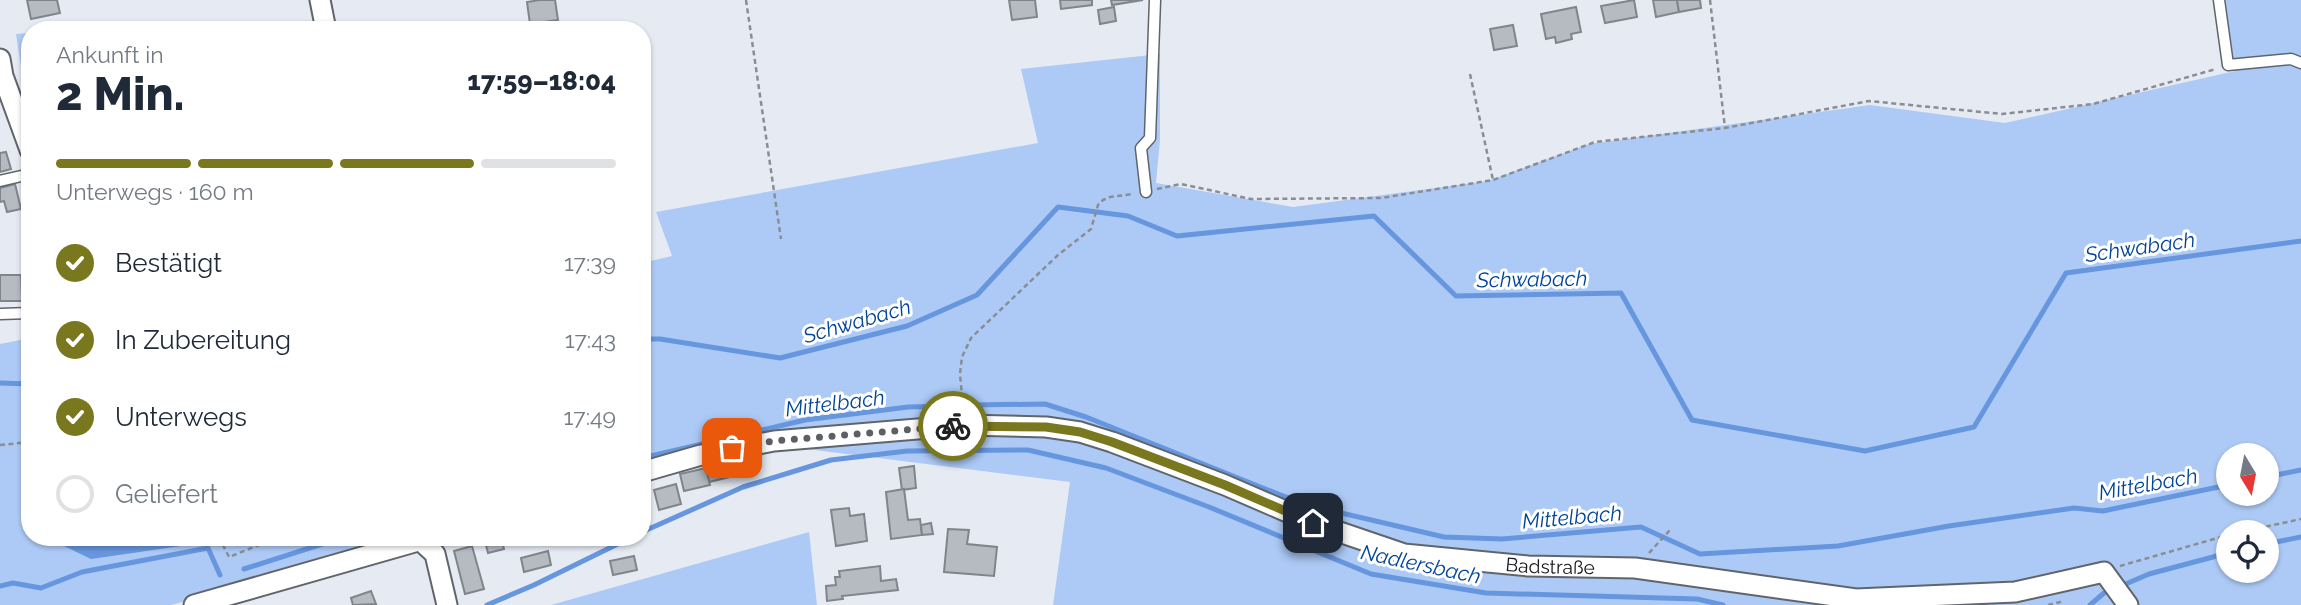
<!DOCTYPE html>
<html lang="de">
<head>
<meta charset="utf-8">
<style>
	:root { --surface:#fff; --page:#f6f6f7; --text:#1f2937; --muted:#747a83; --line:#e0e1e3; --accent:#7a781e }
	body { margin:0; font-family:Raleway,sans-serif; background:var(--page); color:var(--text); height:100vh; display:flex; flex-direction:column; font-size:26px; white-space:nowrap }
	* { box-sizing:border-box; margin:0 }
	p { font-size:23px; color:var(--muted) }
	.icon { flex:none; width:38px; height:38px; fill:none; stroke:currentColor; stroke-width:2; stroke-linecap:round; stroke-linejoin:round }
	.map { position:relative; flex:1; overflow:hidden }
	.side { position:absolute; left:21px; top:21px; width:630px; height:525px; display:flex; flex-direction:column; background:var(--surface); border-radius:28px; box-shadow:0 2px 5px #0004 }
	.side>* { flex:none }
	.needle { width:46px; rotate:170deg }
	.controls { position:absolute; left:2216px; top:443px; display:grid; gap:14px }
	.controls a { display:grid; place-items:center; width:63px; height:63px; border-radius:50%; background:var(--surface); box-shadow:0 2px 5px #0004; font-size:35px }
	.pin { position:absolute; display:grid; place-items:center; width:60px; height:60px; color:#fff; margin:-30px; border-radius:14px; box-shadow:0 4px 10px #0006 }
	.courier { position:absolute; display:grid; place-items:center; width:70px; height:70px; margin:-35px; border:5px solid #7a781e; border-radius:50%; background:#fff; color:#222; box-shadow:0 2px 9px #0007 }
	.summary em { font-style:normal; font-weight:800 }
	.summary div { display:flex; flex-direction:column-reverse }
	.summary { display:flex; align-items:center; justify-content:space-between; height:119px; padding:0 35px }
	h1 { font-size:46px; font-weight:800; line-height:52px }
	.bar { display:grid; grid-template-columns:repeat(4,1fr); gap:10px 7px; align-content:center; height:84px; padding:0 35px }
	.bar i { height:9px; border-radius:5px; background:var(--line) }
	.bar .active { background:var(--accent) }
	.bar p { grid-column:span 4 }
	ol { padding:0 35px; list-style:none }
	li { display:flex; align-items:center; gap:21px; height:77px }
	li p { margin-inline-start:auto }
	li .icon { padding:7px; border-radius:50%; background:var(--accent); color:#fff; stroke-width:4 }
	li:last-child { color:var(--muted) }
	li i { width:38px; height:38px; border:4px solid var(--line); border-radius:50% }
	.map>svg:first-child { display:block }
</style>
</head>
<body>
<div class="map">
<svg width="2301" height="605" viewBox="0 0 2301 605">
	<rect width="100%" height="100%" fill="#e6ebf3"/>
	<g fill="#adcaf6" fill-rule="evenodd">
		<path d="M2225,0H2301V605H1053L1070,482L775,445L642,480V263L672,256L656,212L1038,143L1021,69L1160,54V140L1156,183L1293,207L1488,181L1589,144L1870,105L2005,123L2235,71ZM2228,455H2266V494H2228ZM2228,532H2266V570H2228Z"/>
		<polygon points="299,25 299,30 150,30"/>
		<polygon points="30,33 30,104 22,73 16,34"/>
		<polygon points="30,338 30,537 424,537 171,605 0,605 0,344"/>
		<polygon points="809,532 817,605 551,605"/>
	</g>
	<polygon fill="#6696de" points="64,537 193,537 181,546 91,559 64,546"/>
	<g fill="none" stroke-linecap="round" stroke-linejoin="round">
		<g stroke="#6696de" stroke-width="5">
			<polyline points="642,339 660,339 780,358 907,326 977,295 1058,207 1128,216 1177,236 1374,216 1456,296 1621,293 1692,420 1865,451 1974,427 2066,273 2301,241"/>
			<polyline points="0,383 30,384"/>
			<polyline points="972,405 1045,404 1086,417 1303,504 1444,537 1502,539 1641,527 1700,554 1838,546 1949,526 2074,508 2103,511 2228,485"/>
			<polyline points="642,458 805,420 908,407 950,406"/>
			<polyline points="2266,477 2301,470"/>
			<polyline points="642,532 743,487 831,460 907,451 1028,450 1106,468 1209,507 1371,574 1486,593 1697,599 1723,605"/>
			<polyline points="2266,544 2301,537"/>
			<polyline points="244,569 344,537"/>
			<polyline points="0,586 13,583 41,588 82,572 208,548 220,575"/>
			<polyline points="2121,586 2149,574 2228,553"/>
			<polyline points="487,605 534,585 632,537"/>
			<polyline points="2090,605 2104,593 2112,590"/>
		</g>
	</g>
	<g fill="#b6bbc2" stroke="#80858b" stroke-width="2">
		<polygon points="27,0 57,0 60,13 31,19"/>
		<polygon points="540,0 555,0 558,20 530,24 527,2"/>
		<polygon points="1009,0 1035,0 1037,17 1012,20"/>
		<polygon points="1060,0 1092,0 1092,5 1061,9"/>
		<polygon points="1111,0 1143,0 1112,5"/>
		<polygon points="1634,0 1637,17 1605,23 1601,6"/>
		<polygon points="1653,0 1677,0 1679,12 1656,17"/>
		<polygon points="1677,0 1700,0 1701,8 1679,12"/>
		<polygon points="1114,7 1116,21 1100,24 1098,10"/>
		<polygon points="1576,7 1581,32 1571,34 1572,39 1556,43 1555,37 1546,39 1541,14"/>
		<polygon points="1513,25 1517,46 1494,50 1490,29"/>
		<polygon points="6,152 11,169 0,172 0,153"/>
		<polygon points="15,184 21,209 7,212 4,201 0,202 0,188"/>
		<polygon points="0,275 21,275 22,301 0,301"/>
		<polygon points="730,462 734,476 709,482 706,468"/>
		<polygon points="914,466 916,488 902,490 899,468"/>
		<polygon points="706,468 710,485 684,491 680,474"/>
		<polygon points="676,484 681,504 659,510 654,490"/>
		<polygon points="904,489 908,520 920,519 922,535 891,539 886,492"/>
		<polygon points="642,500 647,519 642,521"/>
		<polygon points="849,508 850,516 864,514 867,541 836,546 831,510"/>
		<polygon points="931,523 933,534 922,535 921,525"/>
		<polygon points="948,529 969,530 967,544 997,547 994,576 944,572"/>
		<polygon points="484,537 501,537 504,549 488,553"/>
		<polygon points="501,537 523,537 503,543"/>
		<polygon points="472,546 484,589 465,594 454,551"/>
		<polygon points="548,551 551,565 524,572 521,558"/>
		<polygon points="634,556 637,570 613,575 610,561"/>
		<polygon points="880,566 881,581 896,579 898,590 842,596 843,599 827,601 826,586 836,585 835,577 840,577 839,571"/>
		<polygon points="371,591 376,604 353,605 351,598"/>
	</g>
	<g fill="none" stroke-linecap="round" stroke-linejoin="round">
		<g stroke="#60656b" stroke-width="13">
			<g id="lane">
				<polyline points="2219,0 2228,65 2291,59 2301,63"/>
				<polyline points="0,181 30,174"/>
				<polyline points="1146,192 1141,148 1150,138 1155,0"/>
				<polyline points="0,314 30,313"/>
			</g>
		</g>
		<g stroke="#60656b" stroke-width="23">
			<g id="street">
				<polyline points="320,0 326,30"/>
				<polyline points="0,59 3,76 30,150"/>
				<path id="s1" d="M642,472L701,455L774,441L965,425L1046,427L1080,432L1112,442L1225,485L1313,523L1404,554L1528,566L1635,568L1856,599L2015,592L2104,572L2128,605"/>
				<polyline points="421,541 435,554 447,605"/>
				<polyline points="194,605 432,537"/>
			</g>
		</g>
		<g stroke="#8a8d93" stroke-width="2.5" stroke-dasharray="5 3.5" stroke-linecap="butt">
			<polyline points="746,0 781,239"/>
			<polyline points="1710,0 1725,128"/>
			<polyline points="1470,74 1493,180"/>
			<polyline points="1157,189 1181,184 1251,199 1381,198 1493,180 1595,142 1725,128 1869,101 2002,114 2093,104 2216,69"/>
			<polyline points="963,407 960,374 962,357 971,338 1058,255 1091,229 1098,205 1103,200 1110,197 1133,194"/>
			<polyline points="0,445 30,442"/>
			<polyline points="2241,532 2301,519"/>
			<polyline points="219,537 229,557 279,537"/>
			<polyline points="1649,553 1670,530"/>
			<polyline points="2120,566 2228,535"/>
			<polyline points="2048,605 2064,601"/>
		</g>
		<use href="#lane" stroke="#fff" stroke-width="10"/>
		<use href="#street" stroke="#fff" stroke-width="19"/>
	</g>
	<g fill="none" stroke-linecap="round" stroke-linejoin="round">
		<polyline stroke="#5d5f64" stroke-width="7" stroke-dasharray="0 12.6" points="732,448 774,441 953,426"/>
		<polyline stroke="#7a781e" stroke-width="9" points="953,426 1046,427 1080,432 1112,442 1225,485 1313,523"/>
	</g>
	<g text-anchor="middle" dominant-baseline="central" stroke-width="6" stroke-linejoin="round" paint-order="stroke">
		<g font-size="19" fill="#131417" stroke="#fff">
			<text stroke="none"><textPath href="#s1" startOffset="936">Badstraße</textPath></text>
		</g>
		<g font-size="21" font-style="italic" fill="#024598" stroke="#fff">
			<text transform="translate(2140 247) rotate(-8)">Schwabach</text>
			<text transform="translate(1532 279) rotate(-1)">Schwabach</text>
			<text transform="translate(857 321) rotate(-16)">Schwabach</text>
			<text transform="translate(835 403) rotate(-7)">Mittelbach</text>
			<text transform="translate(2148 484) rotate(-10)">Mittelbach</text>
			<text transform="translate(1572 517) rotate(-5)">Mittelbach</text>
			<text transform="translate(1421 564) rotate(12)">Nadlersbach</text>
		</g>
	</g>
</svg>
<div class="controls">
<a><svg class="needle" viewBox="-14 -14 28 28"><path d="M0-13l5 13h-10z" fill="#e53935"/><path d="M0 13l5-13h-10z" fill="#747a83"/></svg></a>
<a><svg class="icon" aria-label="locate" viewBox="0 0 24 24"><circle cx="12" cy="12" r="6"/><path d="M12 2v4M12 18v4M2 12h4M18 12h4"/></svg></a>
</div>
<div class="pin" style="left:732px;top:448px;background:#ea580c"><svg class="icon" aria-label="bag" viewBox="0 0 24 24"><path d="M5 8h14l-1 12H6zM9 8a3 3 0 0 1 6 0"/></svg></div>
<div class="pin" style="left:1313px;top:523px;background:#1f2937"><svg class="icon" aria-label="home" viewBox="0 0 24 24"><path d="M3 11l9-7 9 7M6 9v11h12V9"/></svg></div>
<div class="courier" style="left:953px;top:426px"><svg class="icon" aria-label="bike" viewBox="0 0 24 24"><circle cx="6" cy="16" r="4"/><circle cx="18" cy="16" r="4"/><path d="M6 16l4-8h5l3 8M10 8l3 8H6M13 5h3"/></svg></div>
<section class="side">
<div class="summary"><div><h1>2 Min.</h1><p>Ankunft in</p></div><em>17:59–18:04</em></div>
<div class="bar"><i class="active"></i><i class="active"></i><i class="active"></i><i></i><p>Unterwegs · 160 m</p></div>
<ol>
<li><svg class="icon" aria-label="check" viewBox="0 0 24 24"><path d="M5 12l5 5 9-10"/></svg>Bestätigt<p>17:39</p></li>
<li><svg class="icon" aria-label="check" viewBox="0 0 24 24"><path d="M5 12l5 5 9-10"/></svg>In Zubereitung<p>17:43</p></li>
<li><svg class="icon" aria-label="check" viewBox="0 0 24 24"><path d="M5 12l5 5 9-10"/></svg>Unterwegs<p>17:49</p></li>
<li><i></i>Geliefert</li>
</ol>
</section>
</div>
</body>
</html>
